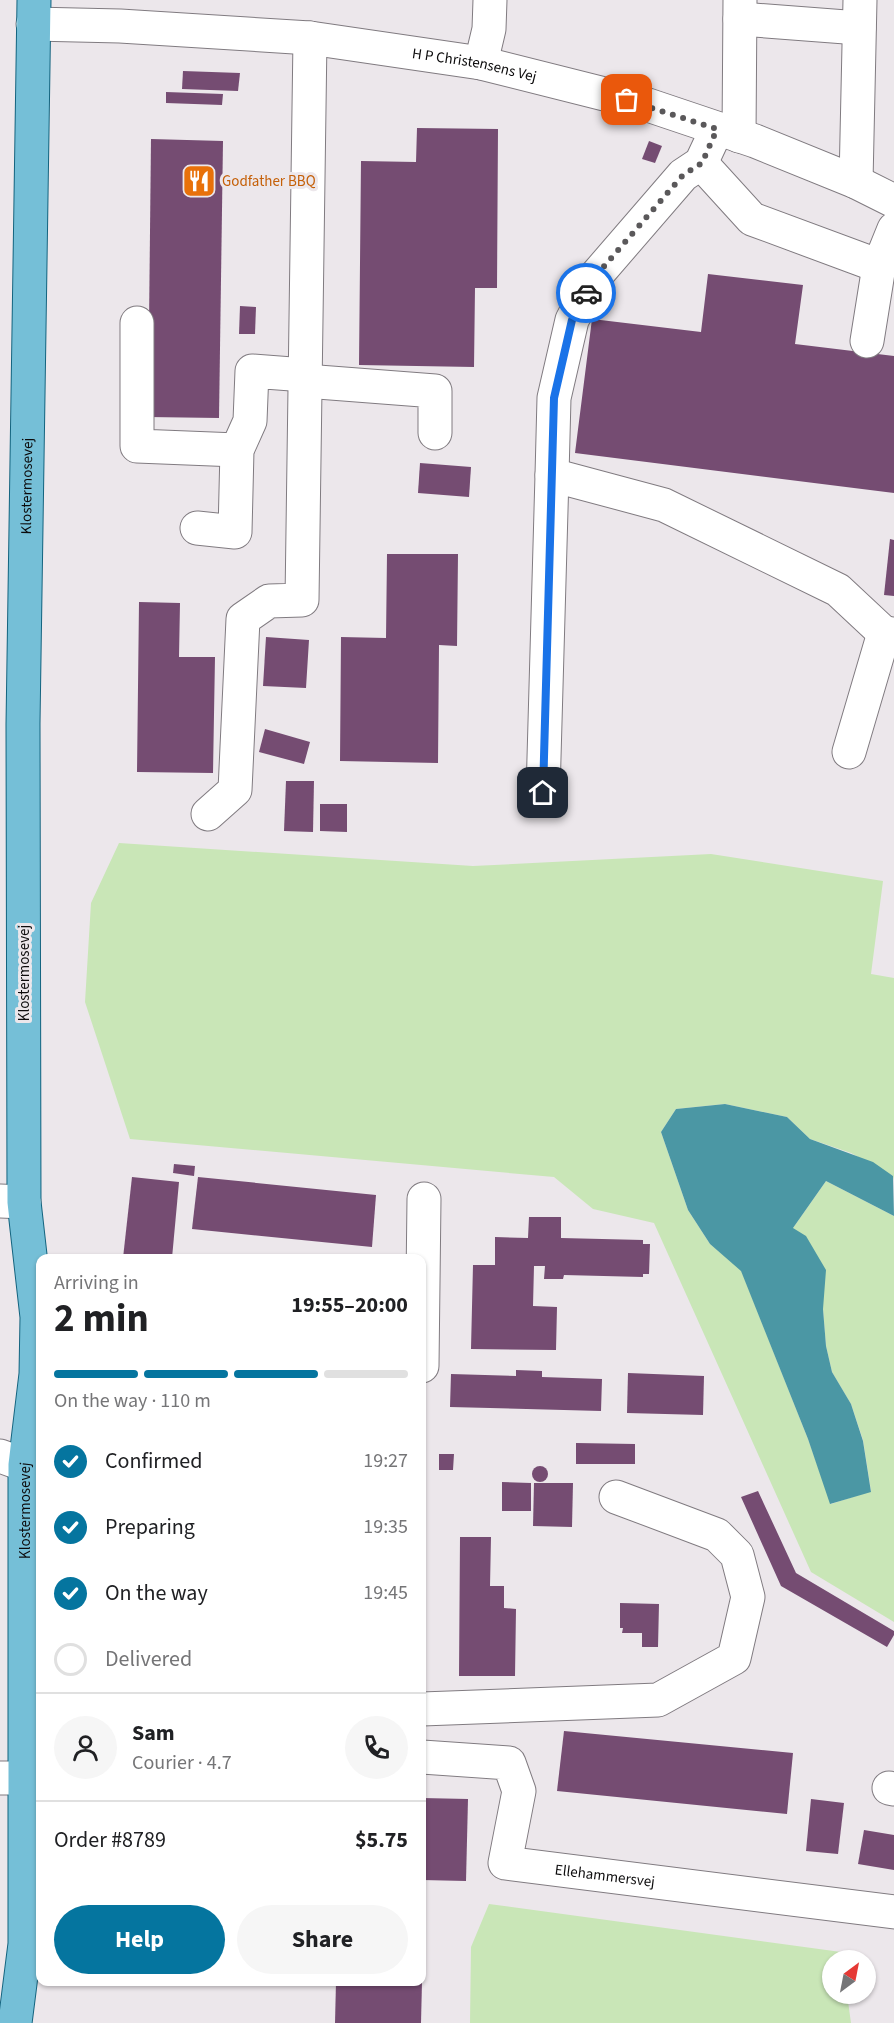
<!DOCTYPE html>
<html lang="en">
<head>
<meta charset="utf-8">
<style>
	:root { --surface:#fff; --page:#f6f6f6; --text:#202124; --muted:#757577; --line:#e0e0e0; --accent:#05759f }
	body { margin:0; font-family:"Source Sans 3",sans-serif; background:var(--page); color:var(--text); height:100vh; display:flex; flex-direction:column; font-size:22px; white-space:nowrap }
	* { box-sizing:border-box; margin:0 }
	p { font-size:20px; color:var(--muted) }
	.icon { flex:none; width:33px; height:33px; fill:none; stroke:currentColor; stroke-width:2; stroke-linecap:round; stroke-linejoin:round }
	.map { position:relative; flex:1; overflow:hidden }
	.side { position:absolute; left:36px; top:1254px; width:390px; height:732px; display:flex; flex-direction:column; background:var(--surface); border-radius:12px; box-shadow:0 2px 4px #0004 }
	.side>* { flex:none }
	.needle { width:39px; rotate:32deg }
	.buttons { position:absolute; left:822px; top:1950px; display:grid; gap:12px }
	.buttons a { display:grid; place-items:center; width:54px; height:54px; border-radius:50%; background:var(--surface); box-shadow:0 2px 4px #0004; font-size:30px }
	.pin { position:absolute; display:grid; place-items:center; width:51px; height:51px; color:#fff; margin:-26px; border-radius:12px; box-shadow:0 3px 9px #0006 }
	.courier { position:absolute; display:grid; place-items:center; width:60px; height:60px; margin:-30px; border:4px solid #1a73e8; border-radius:50%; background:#fff; color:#222; box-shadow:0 2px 8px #0007 }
	.headline em { font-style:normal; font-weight:700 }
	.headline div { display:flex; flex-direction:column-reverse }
	.headline { display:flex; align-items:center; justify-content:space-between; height:102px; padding:0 18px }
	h1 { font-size:39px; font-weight:700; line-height:45px }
	.bar { display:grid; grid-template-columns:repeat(4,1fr); gap:9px 6px; align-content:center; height:72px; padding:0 18px }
	.bar i { height:8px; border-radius:4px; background:var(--line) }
	.bar .on { background:var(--accent) }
	.bar p { grid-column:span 4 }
	.line { display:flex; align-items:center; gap:15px; padding:0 18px; border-top:2px solid var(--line) }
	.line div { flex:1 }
	.round { display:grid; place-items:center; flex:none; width:63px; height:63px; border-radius:32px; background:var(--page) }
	ol { padding:0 18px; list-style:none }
	li { display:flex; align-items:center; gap:18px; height:66px }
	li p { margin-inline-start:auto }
	li .icon { padding:6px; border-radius:50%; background:var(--accent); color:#fff; stroke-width:4 }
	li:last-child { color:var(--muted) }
	li i { width:33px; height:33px; border:3px solid var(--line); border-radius:50% }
	.cta { display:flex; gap:12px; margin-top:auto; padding:12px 18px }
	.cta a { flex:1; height:69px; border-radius:36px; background:var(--accent); color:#fff; font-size:24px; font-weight:700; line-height:69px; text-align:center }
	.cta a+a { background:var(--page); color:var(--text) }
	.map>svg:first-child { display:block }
</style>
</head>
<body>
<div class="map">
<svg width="894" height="2023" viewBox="0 0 894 2023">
	<rect width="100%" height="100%" fill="#ece7eb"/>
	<g fill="#c9e6b7">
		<polygon points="119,843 473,866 711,854 883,881 871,974 894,978 894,1180 893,1176 851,1153 810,1139 787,1117 725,1104 676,1109 661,1132 688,1210 710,1244 741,1270 808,1439 831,1504 871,1491 863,1440 851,1404 832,1372 826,1346 823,1309 793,1228 826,1181 894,1216 894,1622 811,1572 654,1223 593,1209 554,1177 130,1139 85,1002 91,903"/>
		<polygon points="489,1904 841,1952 843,1960 832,1960 832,1994 847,1994 851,2023 470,2023 471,1947"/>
	</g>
	<polygon fill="#4b97a4" points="725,1104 787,1117 810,1139 873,1162 893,1176 894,1216 826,1181 793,1228 806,1236 826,1270 823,1309 826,1346 832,1372 851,1404 863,1441 871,1492 830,1504 808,1439 741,1271 710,1244 688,1210 661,1132 676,1109"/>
	<g fill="#754c72">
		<polygon points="183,71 240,73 238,91 182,89"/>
		<polygon points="166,92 223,94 222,105 166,103"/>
		<polygon points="417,128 498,129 497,288 475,288 474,367 359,365 361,161 416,162"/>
		<polygon points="151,139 223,141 219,418 148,417"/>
		<polygon points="649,141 662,146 655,163 642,159"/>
		<polygon points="708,274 803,285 795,344 894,356 894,493 575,453 592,319 701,332"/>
		<polygon points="240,306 256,307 255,334 239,334"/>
		<polygon points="420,463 471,467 469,497 418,493"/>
		<polygon points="890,539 894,540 894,596 884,595"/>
		<polygon points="387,554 458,554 457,646 439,645 438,763 340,761 341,637 386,638"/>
		<polygon points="139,602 180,603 179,657 215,657 213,773 137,772"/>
		<polygon points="266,637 309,640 306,688 263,686"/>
		<polygon points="265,729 310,742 304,764 259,752"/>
		<polygon points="286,781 314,781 313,832 284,831"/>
		<polygon points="320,804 347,804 347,832 320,831"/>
		<polygon points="174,1164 195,1166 194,1176 173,1173"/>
		<polygon points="132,1177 179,1182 172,1258 123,1258"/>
		<polygon points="198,1177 376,1195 372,1247 192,1229"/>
		<polygon points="529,1217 561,1217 561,1238 643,1240 643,1244 650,1244 649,1274 643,1274 643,1277 564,1275 563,1279 544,1279 545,1266 534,1266 533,1306 557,1307 556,1350 471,1349 473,1265 495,1265 495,1237 528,1238"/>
		<polygon points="516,1370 542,1371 542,1377 602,1379 601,1411 450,1407 451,1374 516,1376"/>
		<polygon points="628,1373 704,1376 703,1415 627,1413"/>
		<polygon points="576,1443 635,1444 635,1464 576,1464"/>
		<polygon points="439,1454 454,1454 453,1470 439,1470"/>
		<circle cx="540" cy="1474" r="8"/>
		<polygon points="502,1482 531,1483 531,1511 502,1511"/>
		<polygon points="534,1483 573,1483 572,1527 533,1526"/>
		<polygon points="758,1491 796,1573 894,1631 894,1635 887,1647 781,1586 741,1497"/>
		<polygon points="460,1537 491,1537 490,1586 504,1586 504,1608 516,1609 515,1676 459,1676"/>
		<polygon points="620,1603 659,1604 658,1647 642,1647 642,1633 622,1633 623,1628 620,1628"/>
		<polygon points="564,1731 793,1753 787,1814 557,1791"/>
		<polygon points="422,1798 468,1799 466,1881 422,1880"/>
		<polygon points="811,1799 844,1803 838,1854 806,1851"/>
		<polygon points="864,1830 894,1835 894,1870 858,1864"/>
		<polygon points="336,1982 422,1982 421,2023 335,2023"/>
	</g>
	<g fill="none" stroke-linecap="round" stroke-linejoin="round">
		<g stroke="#807b80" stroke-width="35">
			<g id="minor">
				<polyline points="740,19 859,28"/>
				<path id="s1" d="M33,24L120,26L310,38L481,63L648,105L755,141L856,182L894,201"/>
				<polyline points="481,63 489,29 490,0"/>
				<polyline points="739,136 740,0"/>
				<polyline points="701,163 752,219 879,266 894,229"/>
				<polyline points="856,182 860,0"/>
				<polyline points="137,323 137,446 237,450"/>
				<polyline points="867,341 879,266"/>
				<polyline points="305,381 435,391 435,433"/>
				<polyline points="552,475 554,398 572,320 594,278 683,175 701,163 717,129"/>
				<polyline points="197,528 235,532 237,450 250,421 252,371 305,375"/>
				<polyline points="849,752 884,633 894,634"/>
				<polyline points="543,793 552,475 664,505 838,590 884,633"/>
				<polyline points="208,814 235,790 243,619 269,601 302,600 310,38"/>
				<polyline points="0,1201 24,1202"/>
				<polyline points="422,1366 424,1199"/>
				<polyline points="0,1456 25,1465"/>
				<polyline points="422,1709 658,1700 734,1658 748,1597 737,1555 717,1535 616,1497"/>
				<path id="s2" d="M422,1757L509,1763L519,1791L505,1863L894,1912"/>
				<polyline points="0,1778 25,1778"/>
				<polyline points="889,1788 894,1789"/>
			</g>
		</g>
		<g stroke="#14647f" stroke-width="35">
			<g id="major">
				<path id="s3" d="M15,2023L25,1944V1465L36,1374L37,1317L24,1202L23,724L34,0"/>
			</g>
		</g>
		<use href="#minor" stroke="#fff" stroke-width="33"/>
		<use href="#major" stroke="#75bfd7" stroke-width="33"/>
	</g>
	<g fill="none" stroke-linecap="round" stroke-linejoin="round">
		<polyline stroke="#5a585a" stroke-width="6" stroke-dasharray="0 10.8" points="586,293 594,278 683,175 702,163 717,129 627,100"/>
		<polyline stroke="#1a73e8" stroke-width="8" points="543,793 554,398 572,320 586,293"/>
	</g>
	<defs>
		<g id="restaurant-square" transform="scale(1.725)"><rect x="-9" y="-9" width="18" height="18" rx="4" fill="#e8710a" stroke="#ece7eb"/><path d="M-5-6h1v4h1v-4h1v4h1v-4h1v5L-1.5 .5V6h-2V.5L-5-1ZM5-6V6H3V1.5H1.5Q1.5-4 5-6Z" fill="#fff"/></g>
	</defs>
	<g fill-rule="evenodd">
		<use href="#restaurant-square" x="199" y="181"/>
	</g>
	<g text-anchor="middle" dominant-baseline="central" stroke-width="6" stroke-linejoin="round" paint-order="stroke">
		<g font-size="15" fill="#0c0b0c" stroke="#ece7eb">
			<text stroke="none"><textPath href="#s1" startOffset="444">H P Christensens Vej</textPath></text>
			<text stroke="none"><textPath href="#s3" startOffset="1539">Klostermosevej</textPath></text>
			<text transform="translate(24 973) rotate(-90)">Klostermosevej</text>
			<text stroke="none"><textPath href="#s3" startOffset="513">Klostermosevej</textPath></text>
			<text stroke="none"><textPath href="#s2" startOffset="291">Ellehammersvej</textPath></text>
		</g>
		<g font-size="15" fill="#c56008" stroke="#ece7eb" text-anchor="start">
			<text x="222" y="181">Godfather BBQ</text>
		</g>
	</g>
</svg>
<div class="buttons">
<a><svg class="needle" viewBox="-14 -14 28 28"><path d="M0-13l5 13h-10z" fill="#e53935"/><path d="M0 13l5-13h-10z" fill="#757577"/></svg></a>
</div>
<div class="pin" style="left:627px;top:100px;background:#ea580c"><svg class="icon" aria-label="bag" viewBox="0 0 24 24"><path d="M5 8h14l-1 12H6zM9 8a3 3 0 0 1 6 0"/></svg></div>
<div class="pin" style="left:543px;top:793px;background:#1f2937"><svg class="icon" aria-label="home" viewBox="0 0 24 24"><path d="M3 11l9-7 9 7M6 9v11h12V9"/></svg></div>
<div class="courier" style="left:586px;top:293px"><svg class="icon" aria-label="car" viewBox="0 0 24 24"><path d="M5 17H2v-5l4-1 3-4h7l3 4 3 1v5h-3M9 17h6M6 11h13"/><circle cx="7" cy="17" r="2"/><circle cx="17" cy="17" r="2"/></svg></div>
<section class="side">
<div class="headline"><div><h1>2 min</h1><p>Arriving in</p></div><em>19:55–20:00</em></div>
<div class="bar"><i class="on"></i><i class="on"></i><i class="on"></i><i></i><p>On the way · 110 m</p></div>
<ol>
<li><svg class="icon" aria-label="check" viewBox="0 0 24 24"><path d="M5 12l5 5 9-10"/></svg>Confirmed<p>19:27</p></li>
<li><svg class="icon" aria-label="check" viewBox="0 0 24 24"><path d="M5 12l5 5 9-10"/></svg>Preparing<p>19:35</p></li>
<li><svg class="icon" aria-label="check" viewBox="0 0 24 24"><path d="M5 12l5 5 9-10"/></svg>On the way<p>19:45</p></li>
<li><i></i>Delivered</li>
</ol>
<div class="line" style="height:108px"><a class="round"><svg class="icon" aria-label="person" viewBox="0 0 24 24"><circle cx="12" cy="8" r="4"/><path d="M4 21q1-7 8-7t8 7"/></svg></a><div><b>Sam</b><p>Courier · 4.7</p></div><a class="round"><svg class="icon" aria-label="phone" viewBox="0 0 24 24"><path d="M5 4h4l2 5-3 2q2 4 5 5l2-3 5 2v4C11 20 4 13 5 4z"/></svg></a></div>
<div class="line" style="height:78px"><div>Order #8789</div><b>$5.75</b></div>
<div class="cta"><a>Help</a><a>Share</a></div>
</section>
</div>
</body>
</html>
